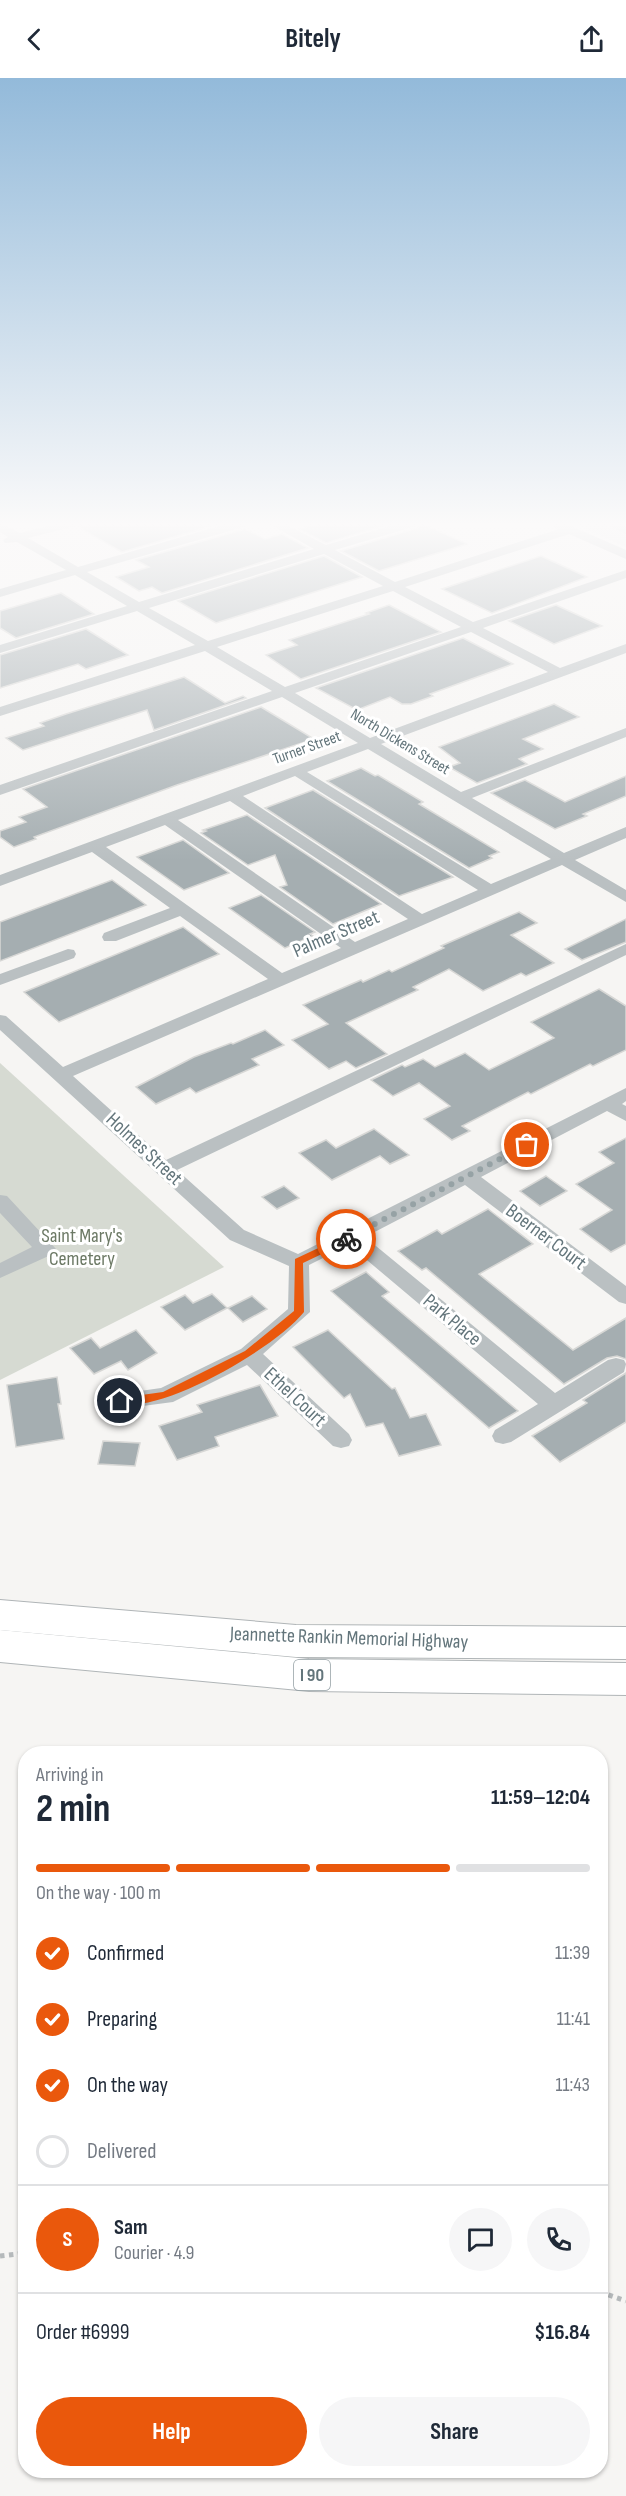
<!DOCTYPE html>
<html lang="en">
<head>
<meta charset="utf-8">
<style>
	:root { --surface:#fff; --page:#f6f6f7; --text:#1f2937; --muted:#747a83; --line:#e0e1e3; --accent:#ea580c }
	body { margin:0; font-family:"Sofia Sans Condensed",sans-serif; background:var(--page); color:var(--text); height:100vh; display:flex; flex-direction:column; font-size:22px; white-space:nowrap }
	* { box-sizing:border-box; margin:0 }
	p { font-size:20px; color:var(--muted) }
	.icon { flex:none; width:33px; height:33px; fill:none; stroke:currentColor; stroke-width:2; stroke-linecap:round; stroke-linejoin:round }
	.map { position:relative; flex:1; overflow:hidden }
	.sheet { position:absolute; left:18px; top:1668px; width:590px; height:732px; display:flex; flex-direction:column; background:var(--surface); border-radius:24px; box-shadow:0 2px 4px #0004 }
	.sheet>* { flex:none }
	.pin { position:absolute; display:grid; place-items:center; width:51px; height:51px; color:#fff; margin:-26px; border:3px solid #fff; border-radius:50%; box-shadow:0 2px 6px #0007 }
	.courier { position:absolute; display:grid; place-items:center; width:60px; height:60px; margin:-30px; border:4px solid #ea580c; border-radius:50%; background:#fff; color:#222; box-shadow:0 2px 8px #0007 }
	.summary em { font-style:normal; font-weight:700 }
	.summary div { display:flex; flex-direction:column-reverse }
	.summary { display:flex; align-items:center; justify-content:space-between; height:102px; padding:0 18px }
	h1 { font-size:39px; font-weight:700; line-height:45px }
	.bar { display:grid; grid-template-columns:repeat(4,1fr); gap:9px 6px; align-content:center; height:72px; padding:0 18px }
	.bar i { height:8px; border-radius:4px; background:var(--line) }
	.bar .selected { background:var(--accent) }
	.bar p { grid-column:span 4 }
	.line { display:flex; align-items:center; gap:15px; padding:0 18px; border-top:2px solid var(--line) }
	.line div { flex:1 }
	.round { display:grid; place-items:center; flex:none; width:63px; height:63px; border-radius:32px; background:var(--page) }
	ol { padding:0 18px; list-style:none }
	li { display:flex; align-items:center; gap:18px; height:66px }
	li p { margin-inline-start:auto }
	li .icon { padding:6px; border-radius:50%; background:var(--accent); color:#fff; stroke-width:4 }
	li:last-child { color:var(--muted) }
	li i { width:33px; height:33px; border:3px solid var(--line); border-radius:50% }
	.primary-button { display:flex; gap:12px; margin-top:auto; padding:12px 18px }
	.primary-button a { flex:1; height:69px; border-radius:36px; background:var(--accent); color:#fff; font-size:24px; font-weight:700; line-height:69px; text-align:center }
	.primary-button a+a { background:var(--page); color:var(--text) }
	header { display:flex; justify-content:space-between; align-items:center; height:78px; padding:0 18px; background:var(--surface); font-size:27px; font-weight:700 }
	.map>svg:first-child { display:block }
</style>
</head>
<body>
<header><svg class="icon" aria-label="back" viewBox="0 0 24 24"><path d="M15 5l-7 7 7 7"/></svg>Bitely<svg class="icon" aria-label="share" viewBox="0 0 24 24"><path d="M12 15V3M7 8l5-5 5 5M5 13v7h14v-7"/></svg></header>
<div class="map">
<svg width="626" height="2418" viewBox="0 0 626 2418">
	<rect width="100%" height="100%" fill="#f6f5f3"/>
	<polygon fill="#e6e7e6" points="572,445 626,445 626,469"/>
	<polygon fill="#d6dad2" points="0,985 224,1189 0,1302"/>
	<g fill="#a5aeb1" stroke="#d7d7d5" stroke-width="1.5">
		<polygon points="80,445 222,445 122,474 78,449"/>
		<polygon points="318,445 392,445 326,465 299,451"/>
		<polygon points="421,445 467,466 379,493 341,473 417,450"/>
		<polygon points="245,451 265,461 282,456 308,470 162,515 152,509 139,513 116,499 149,489 136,482"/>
		<polygon points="324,478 362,499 216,545 178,523"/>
		<polygon points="541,478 587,499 492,535 442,511"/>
		<polygon points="61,515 94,536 16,560 0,550 0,533"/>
		<polygon points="389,527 441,554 301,601 266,577 297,567 289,562 369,536 366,535"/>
		<polygon points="556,527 602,548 554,566 509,543"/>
		<polygon points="86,551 128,577 86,591 78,586 0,610 0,577"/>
		<polygon points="463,560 513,586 430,616 433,618 411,626 402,626 390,619 357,632 316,610"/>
		<polygon points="184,599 225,625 243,618 246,620 154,652 147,632 23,672 6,660 44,648 40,645 66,636"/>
		<polygon points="554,626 579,639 523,661 543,671 519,681 527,686 477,705 449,689 460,685 439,669"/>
		<polygon points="261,629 314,661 177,707 34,759 36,761 14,769 0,759 0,753 26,744 19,739 47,729 23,711"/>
		<polygon points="361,690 375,698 378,697 423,724 419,726 499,774 489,778 492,780 469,790 327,703"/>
		<polygon points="626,698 626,718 583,736 587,738 555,751 491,715 525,702 565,724"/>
		<polygon points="313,712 453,799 399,818 265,730"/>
		<polygon points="247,737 381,826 333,846 280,809 287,807 275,777 248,787 201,755 206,753 203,752"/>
		<polygon points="183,762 229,795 184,812 137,779"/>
		<polygon points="112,802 146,827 0,883 0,844"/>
		<polygon points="261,817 315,854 310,856 313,858 285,870 229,830"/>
		<polygon points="519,834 537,845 511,857 554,885 526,898 521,895 483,913 449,891 413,909 418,912 346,945 387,976 356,990 346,983 329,991 292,962 328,946 303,927 361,902 363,904 389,892 392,894 444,870 441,868"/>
		<polygon points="626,841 626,864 582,882 565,871"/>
		<polygon points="183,849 219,876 59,944 24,914"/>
		<polygon points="599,911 626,928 626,972 593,988 590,986 531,1016 528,1014 462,1048 470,1053 452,1062 424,1041 450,1028 419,1005 393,1018 371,1002 402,987 405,989 423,981 435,989 465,975 489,992 554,960 531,944"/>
		<polygon points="265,952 284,967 252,981 259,987 196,1015 190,1010 156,1026 136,1009 194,979 231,965 233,966"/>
		<polygon points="374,1051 409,1077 390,1086 380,1078 332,1102 299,1075 326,1062 336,1070"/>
		<polygon points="626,1060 626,1166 611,1174 580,1151 612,1132 576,1106 614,1085 599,1074"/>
		<polygon points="546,1098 567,1113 540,1128 520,1113"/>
		<polygon points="284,1108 299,1120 277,1131 262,1119"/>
		<polygon points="488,1131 533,1166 479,1196 573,1272 626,1240 626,1281 617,1278 607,1280 564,1306 426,1190 422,1192 398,1173 437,1152 442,1156"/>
		<polygon points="366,1194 389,1214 382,1218 518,1333 489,1350 331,1213"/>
		<polygon points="212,1216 227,1230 185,1252 161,1229 185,1217 193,1225"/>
		<polygon points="252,1218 267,1231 243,1244 228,1230"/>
		<polygon points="136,1252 157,1275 128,1292 121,1283 94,1296 70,1270 91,1260 100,1270"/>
		<polygon points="328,1252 392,1311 395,1310 410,1340 426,1336 441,1367 399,1378 383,1345 366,1349 350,1316 344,1320 293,1269"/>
		<polygon points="626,1295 626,1344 560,1384 532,1358 587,1325 583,1322"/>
		<polygon points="57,1299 61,1326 58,1326 64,1361 16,1369 7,1307"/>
		<polygon points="260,1307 278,1338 215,1359 219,1368 177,1382 159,1348 202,1334 197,1327"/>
		<polygon points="103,1363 140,1365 135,1388 98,1386"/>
	</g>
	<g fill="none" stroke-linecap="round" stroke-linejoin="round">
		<g stroke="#b0b5b7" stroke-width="2">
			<g id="highway">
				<polygon points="0,1522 296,1547 626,1549 626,1581 296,1579 0,1552"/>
				<polygon points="0,1552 309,1581 626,1585 626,1617 309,1613 0,1584"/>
			</g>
		</g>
		<g stroke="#b5b9bb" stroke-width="5" stroke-dasharray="4.5 4.5" stroke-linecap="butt">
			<polyline points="0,2178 26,2175"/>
			<polyline points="600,2214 626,2223"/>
		</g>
		<g fill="#bac0c2" fill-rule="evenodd">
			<path d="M0,445L20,455L59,445H78L76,448L28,460L78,489L230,445H249L247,448L87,494L139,524L314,471L268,445H283L326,467L400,445H418L416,448L335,472L395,504L559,451L553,449L552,445H564L626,472V481L569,456L405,509L473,544L626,492V500L483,550L560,590L626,566V575L381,666L461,714L626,650V659L472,720L564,775L626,749V760L575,782L626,812V824L562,787L73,998L166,1082L626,866V877L177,1092L244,1152L298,1176L626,1010V1023L622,1026L626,1028V1043L607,1033L481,1099L626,1208V1226L619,1224L465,1107L365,1159L555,1315L608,1282L616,1280L624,1282L626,1286L624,1294L511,1364L503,1366L495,1364L492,1358L495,1352L538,1326L349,1167L309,1187L310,1234L263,1276L349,1356L352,1362L349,1368L341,1370L333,1368L247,1287L173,1324L120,1331L112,1329L109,1323L112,1317L161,1310L241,1271L288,1231L289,1188L230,1162L0,952V937L6,938L63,989L268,901L180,838L116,863H104L102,859L104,855L170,830L92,774L0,808V797L358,665L282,619L0,717V707L272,613L205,573L0,638V629L195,567L137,533L0,575V567L127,528L75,497L0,519V511L66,492L17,464L5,465L3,462L8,459L0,454ZM324,476L383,508L208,563L149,530ZM393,513L461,549L285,609L217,569ZM471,554L548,594L370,660L295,615ZM368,671L551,781L491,806L307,694ZM295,698L478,812L422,836L243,718ZM230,723L408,841L355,864L178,742ZM165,747L341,870L282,895L106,769Z"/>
			<polygon points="603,445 619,445 626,448 626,456"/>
			<polygon points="68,871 74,872 76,876 74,880 0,907 0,896"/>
			<polygon points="0,1117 7,1118 56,1171 53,1176 0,1200 0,1185 32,1169 0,1135"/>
		</g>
		<use href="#highway" fill="#fff" fill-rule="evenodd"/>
	</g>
	<linearGradient id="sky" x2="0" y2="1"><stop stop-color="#93bada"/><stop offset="0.57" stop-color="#fbfafa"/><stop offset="1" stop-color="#fbfafa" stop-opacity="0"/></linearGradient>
	<rect width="626" height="783" fill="url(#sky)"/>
	<path fill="#ea580c" d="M346,1157L350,1161L349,1163L303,1185L304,1234C275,1270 163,1336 117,1326V1321L120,1320L163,1314L245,1273L294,1233L295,1181Z"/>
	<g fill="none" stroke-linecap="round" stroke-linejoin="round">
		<polyline stroke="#96a2a5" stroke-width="6" stroke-dasharray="0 10.8" points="346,1161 527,1067"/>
	</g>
	<g text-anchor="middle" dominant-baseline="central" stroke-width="6" stroke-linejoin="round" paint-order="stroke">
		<g font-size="16" fill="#63757b" stroke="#fff">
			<text transform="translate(400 664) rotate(31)">North Dickens Street</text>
			<text transform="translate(307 670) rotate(-20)">Turner Street</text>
		</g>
		<rect fill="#fff" stroke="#929ea3" stroke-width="1.5" x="294" y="1582" width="36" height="30" rx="4.5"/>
		<g font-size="18" font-weight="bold" fill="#63757b">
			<text x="312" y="1597">I 90</text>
		</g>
		<g font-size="20" fill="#63757b" stroke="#fff">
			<text transform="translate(336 856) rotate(-23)">Palmer Street</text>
			<text transform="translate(144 1071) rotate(43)">Holmes Street</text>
			<text transform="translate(546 1159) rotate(37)">Boerner Court</text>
			<text transform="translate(452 1242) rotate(40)">Park Place</text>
			<text transform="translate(295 1319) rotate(43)">Ethel Court</text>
			<text transform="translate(349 1560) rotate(2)">Jeannette Rankin Memorial Highway</text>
		</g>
		<g font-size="20" fill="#6c7965" stroke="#fff">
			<text x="82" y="1158">Saint Mary's<tspan x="82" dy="23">Cemetery</tspan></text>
		</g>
	</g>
</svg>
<div class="pin" style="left:527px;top:1067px;background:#ea580c"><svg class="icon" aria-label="bag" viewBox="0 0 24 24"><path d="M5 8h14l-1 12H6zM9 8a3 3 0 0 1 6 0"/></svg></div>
<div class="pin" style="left:120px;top:1323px;background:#1f2937"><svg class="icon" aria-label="home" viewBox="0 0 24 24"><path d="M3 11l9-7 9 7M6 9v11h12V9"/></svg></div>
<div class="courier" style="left:346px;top:1161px"><svg class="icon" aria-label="bike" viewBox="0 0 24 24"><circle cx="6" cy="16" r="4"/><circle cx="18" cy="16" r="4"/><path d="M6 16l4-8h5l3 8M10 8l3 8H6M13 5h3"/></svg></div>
<section class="sheet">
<div class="summary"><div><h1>2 min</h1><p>Arriving in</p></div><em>11:59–12:04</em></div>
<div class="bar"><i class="selected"></i><i class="selected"></i><i class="selected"></i><i></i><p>On the way · 100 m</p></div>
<ol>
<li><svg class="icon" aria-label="check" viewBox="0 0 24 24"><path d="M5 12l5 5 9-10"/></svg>Confirmed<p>11:39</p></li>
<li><svg class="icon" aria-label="check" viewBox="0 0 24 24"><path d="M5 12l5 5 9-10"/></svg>Preparing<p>11:41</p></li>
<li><svg class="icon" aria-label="check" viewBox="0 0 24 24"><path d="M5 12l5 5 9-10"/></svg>On the way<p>11:43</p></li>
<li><i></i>Delivered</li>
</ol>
<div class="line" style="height:108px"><b class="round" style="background:var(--accent);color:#fff">S</b><div><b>Sam</b><p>Courier · 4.9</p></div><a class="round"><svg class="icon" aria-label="chat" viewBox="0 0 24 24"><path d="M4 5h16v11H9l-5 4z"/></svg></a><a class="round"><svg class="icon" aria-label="phone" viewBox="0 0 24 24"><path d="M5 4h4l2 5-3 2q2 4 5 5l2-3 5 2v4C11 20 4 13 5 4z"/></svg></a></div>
<div class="line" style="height:78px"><div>Order #6999</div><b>$16.84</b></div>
<div class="primary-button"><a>Help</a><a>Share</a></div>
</section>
</div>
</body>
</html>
